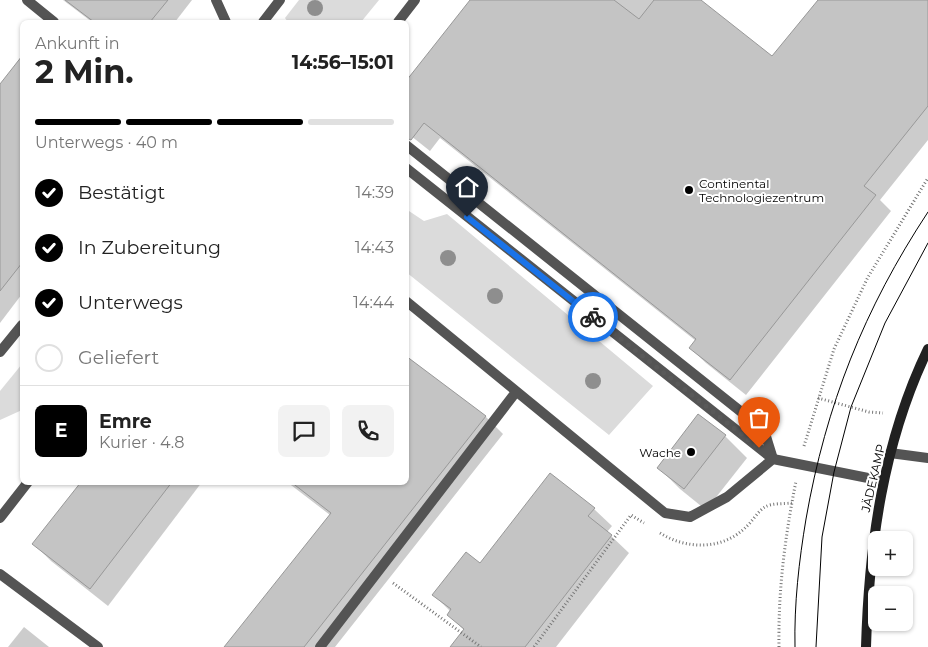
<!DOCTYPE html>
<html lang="de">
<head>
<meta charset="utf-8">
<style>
	:root { --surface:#fff; --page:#f2f2f2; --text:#222; --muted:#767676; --line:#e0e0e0; --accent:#000 }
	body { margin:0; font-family:Montserrat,sans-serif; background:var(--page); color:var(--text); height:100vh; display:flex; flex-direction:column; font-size:19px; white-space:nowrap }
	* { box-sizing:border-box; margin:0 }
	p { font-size:16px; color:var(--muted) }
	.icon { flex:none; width:28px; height:28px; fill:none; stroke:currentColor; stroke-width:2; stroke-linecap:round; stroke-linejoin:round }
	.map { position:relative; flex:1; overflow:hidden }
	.details { position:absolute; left:20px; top:20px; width:389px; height:465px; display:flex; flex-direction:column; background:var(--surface); border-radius:8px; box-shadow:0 1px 4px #0004 }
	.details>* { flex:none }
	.fabs { position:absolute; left:868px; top:531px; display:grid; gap:10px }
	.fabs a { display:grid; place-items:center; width:45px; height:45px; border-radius:8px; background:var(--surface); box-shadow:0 1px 4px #0004; font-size:25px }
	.pin { position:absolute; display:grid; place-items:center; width:42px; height:42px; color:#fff; margin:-51px -21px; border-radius:50% 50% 50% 0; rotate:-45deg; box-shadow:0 0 5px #0007 }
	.pin .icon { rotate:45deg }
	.courier { position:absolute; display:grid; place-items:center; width:50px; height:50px; margin:-25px; border:4px solid #1a73e8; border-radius:50%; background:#fff; color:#222; box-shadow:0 1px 6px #0007 }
	.summary em { font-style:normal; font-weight:700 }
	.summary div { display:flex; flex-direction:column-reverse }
	.summary { display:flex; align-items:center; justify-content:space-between; height:85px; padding:0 15px }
	h1 { font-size:32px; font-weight:700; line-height:38px }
	.bar { display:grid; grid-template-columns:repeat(4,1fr); gap:8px 5px; align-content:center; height:60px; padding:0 15px }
	.bar i { height:6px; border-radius:4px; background:var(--line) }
	.bar .active { background:var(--accent) }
	.bar p { grid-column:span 4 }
	.line { display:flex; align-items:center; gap:12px; padding:0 15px; border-top:1px solid var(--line) }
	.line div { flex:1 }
	.round { display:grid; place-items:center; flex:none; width:52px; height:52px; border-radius:8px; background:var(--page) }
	ol { padding:0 15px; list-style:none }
	li { display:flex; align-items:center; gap:15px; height:55px }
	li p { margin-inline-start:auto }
	li .icon { padding:5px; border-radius:50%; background:var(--accent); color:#fff; stroke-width:4 }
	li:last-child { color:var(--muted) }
	li i { width:28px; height:28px; border:2px solid var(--line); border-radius:50% }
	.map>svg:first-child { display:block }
</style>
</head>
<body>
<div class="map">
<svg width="928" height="647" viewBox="0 0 928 647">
	<rect width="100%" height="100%" fill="#fff"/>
	<g fill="#dbdbdb">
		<polygon points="299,0 379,0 361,22 288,22 285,18"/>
		<polygon points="406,209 424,221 447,214 653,386 609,435 406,272"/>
		<polygon points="22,364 22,410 0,420 0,391"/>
	</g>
	<g fill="#0003">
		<polygon points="63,0 192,0 175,22 92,22"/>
		<polygon points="472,0 699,0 773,58 819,0 928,0 928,140 880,200 891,211 746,395 706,363 690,348 696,341 440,138 430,151 406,132"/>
		<polygon points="22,58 22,294 0,323 0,87"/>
		<polygon points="406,358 486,417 503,434 335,647 226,647 330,515 287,482 406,482"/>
		<polygon points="725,436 747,458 706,510 680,489 658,467"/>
		<polygon points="82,482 202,482 108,606 51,561 34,544"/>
		<polygon points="594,509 612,526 607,532 629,553 556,647 451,647 464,630 449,615 451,612 434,595 480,564"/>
		<polygon points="24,627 49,647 8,647"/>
	</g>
	<g fill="#c4c4c4" stroke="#989898">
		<polygon points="65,0 168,0 150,22 94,22"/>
		<polygon points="470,0 614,0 639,19 654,0 701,0 772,56 818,0 928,0 928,106 864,186 876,195 730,380 689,348 696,339 424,123 411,140 406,138 406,81"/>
		<polygon points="22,56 22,263 0,291 0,84"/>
		<polygon points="406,356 486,416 304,647 224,647 331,513 291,482 406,482"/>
		<polygon points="698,414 726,435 684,489 657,468"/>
		<polygon points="550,473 595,508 588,516 612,535 525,647 450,647 464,629 447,615 451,609 432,595 466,552 480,563"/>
		<polygon points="81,482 172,482 90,589 32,544"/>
	</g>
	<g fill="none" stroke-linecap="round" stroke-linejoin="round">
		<g stroke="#767676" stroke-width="3" stroke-dasharray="1 2.5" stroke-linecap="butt">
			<polyline points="818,398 869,412 883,413"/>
			<polyline points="804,446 834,349 868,277 928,178"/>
			<path d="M660,533C687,550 723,550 746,527C752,522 758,511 765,507C771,503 784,504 792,503"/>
			<polyline points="393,583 481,647"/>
			<polyline points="534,647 631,515 644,523"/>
			<path d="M779,647C778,590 785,537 796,481"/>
		</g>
		<g stroke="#545454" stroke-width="10">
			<polyline points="27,0 54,22"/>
			<polyline points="216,0 226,22"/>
			<polyline points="263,22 280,0"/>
			<polyline points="398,22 415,0"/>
			<polyline points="406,145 764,430 773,459"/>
			<polyline points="406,168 773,459"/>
			<polyline points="406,301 665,513 690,517 727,497 773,459 883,481"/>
			<polyline points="0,352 22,325"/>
			<polyline points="890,453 928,458"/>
			<polyline points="0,518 28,482"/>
			<polyline points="0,574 98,647"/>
			<polyline points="320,647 516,392"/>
		</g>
		<path stroke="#212121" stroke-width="10" d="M866,647C869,545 883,442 928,349"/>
		<g stroke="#000" stroke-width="1">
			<path d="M795,647C794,604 799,561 806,519C826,405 864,309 928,212"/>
			<polyline points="816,647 822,537 834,472 851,407 885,323 928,243"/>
		</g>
	</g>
	<g fill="#8e8e8e">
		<circle cx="315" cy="8" r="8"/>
		<circle cx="448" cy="258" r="8"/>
		<circle cx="495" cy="296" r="8"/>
		<circle cx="593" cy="381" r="8"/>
	</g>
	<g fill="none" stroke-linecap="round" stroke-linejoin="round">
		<polyline stroke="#595959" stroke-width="5" stroke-dasharray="0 9" points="593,317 759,448"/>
		<polyline stroke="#1a73e8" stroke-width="6" points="467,217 593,317"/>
	</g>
	<g fill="#000" stroke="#fff" stroke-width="2">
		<circle cx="689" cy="190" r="5"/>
		<circle cx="691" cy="452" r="5"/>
	</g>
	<g text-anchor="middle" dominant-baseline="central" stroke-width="4" stroke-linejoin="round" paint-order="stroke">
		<g font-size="12" fill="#000" stroke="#fff" text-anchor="start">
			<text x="699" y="183">Continental<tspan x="699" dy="14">Technologiezentrum</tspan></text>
			<text x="681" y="452" text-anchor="end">Wache</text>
		</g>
		<g font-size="12" fill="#000" stroke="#fff">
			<text transform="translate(873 478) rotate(-77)">JÄDEKAMP</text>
		</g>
	</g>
</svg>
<div class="fabs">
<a>+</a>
<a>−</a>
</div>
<div class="pin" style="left:759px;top:448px;background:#ea580c"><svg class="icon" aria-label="bag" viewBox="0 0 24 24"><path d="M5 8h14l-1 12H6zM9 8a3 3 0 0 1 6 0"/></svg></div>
<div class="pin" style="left:467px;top:217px;background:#1f2937"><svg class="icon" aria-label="home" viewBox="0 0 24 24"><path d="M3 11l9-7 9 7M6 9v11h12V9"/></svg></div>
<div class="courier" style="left:593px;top:317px"><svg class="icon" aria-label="bike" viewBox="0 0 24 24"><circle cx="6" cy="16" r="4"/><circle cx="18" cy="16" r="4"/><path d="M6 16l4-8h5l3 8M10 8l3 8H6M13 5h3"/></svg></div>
<section class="details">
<div class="summary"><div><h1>2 Min.</h1><p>Ankunft in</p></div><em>14:56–15:01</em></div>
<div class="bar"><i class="active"></i><i class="active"></i><i class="active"></i><i></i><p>Unterwegs · 40 m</p></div>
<ol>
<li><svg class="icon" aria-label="check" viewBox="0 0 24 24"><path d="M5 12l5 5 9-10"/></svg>Bestätigt<p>14:39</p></li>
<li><svg class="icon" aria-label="check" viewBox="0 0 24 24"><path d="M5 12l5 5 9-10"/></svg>In Zubereitung<p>14:43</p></li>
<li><svg class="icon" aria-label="check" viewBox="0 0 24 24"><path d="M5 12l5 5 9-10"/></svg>Unterwegs<p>14:44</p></li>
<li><i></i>Geliefert</li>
</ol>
<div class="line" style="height:90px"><b class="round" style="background:var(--accent);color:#fff">E</b><div><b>Emre</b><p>Kurier · 4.8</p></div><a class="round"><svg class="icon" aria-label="chat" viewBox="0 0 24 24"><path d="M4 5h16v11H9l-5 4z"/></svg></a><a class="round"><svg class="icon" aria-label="phone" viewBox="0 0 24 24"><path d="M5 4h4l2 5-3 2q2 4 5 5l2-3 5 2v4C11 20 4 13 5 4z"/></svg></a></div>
</section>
</div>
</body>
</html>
